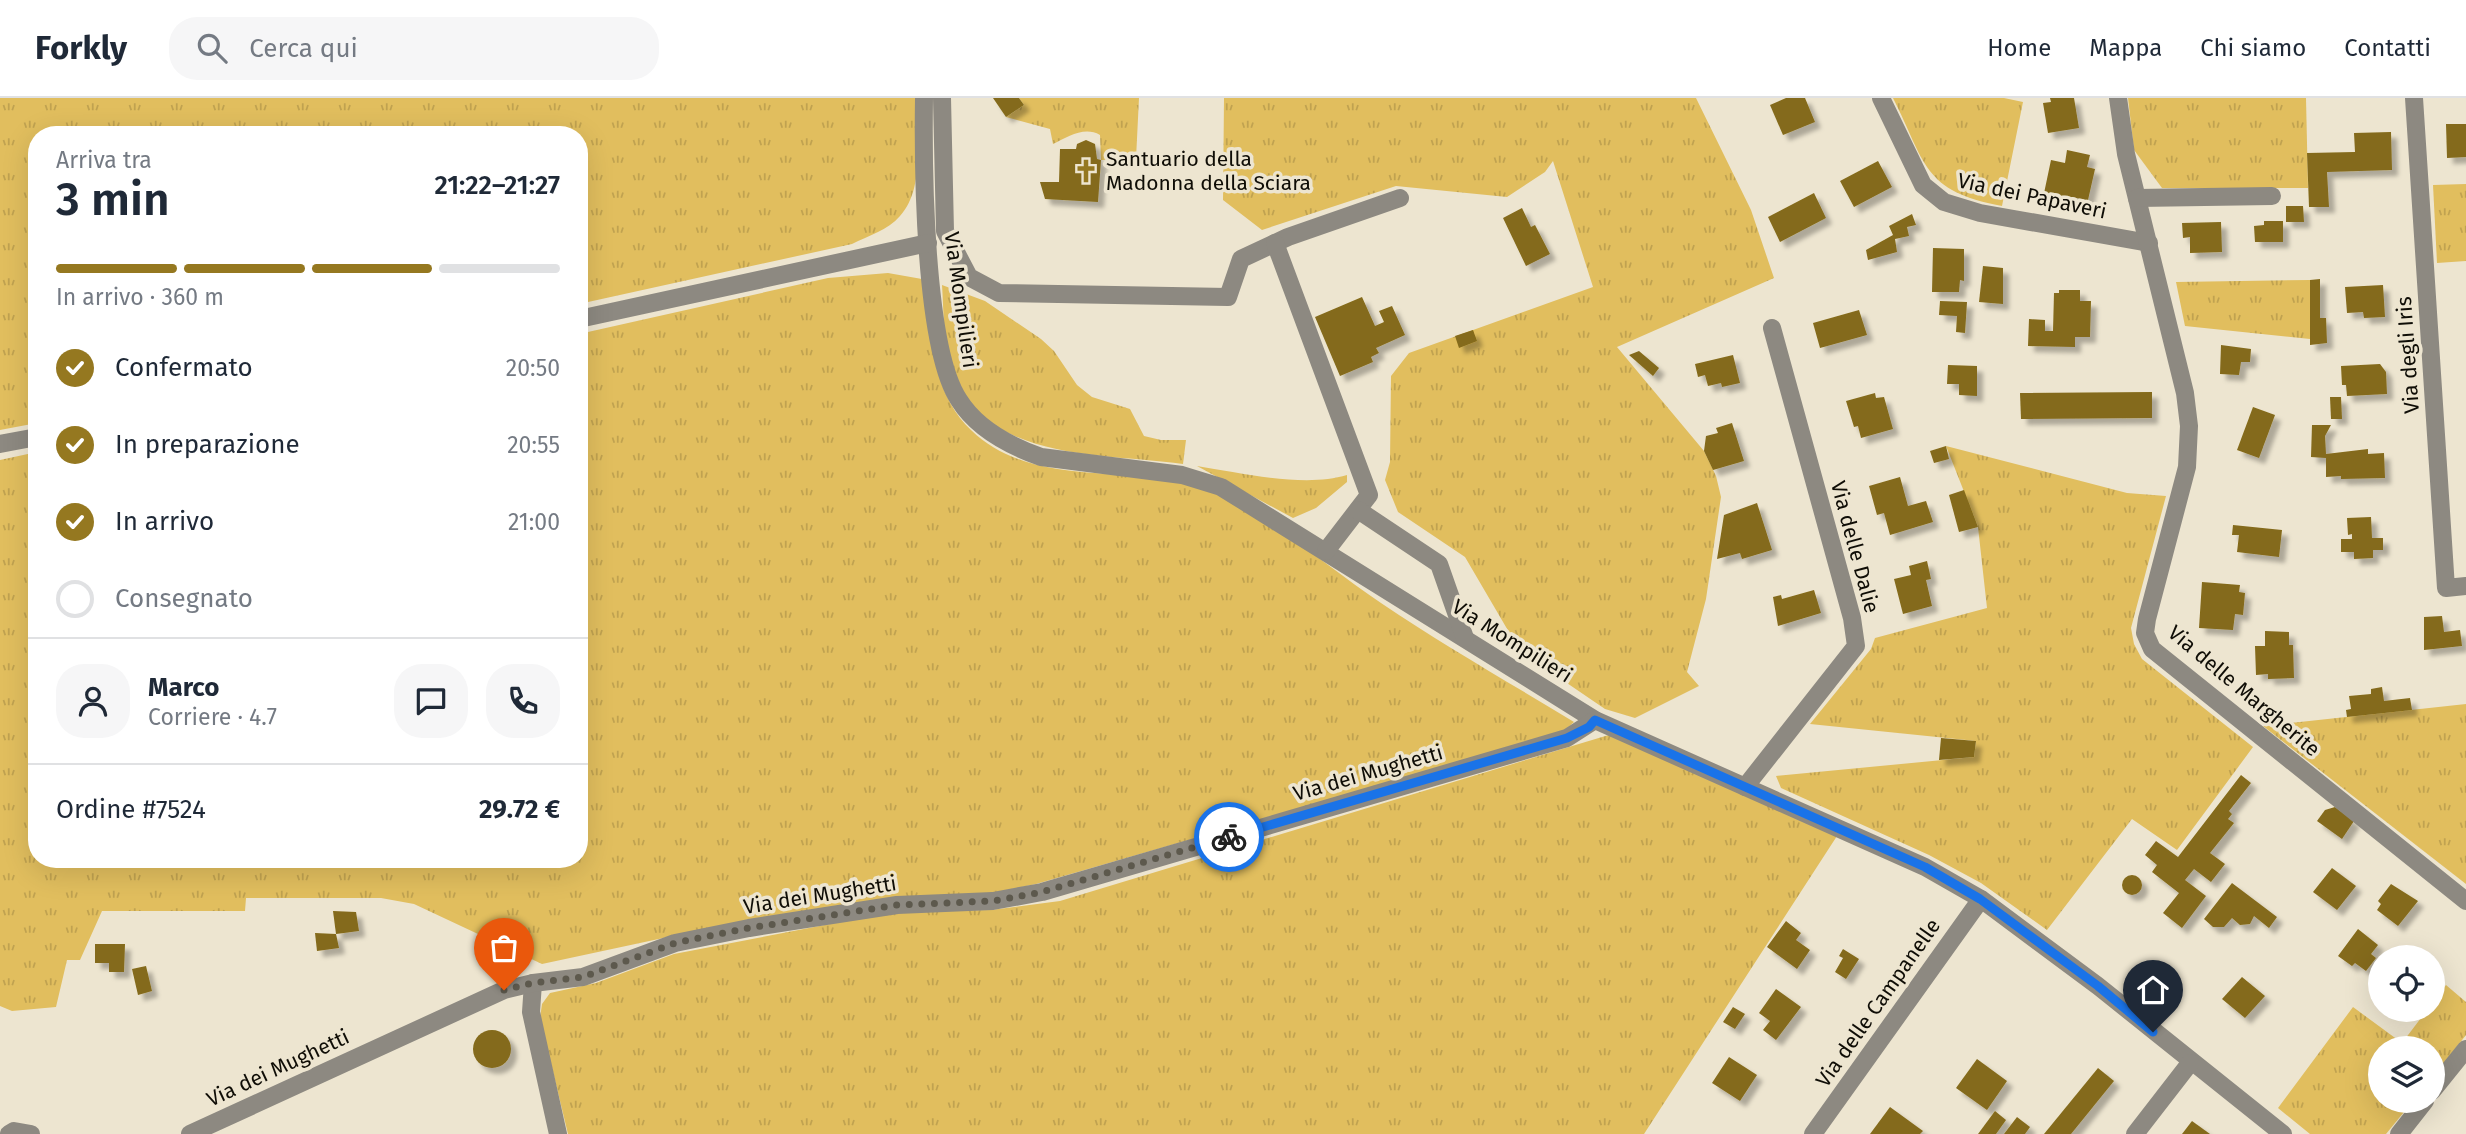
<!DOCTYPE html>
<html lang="it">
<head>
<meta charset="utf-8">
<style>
	:root { --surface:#fff; --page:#f6f6f7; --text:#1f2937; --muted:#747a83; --line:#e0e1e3; --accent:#957820 }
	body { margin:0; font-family:"Fira Sans",sans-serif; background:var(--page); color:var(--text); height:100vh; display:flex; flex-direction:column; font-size:26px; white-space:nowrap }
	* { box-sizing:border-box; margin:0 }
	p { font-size:23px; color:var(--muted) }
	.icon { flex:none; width:38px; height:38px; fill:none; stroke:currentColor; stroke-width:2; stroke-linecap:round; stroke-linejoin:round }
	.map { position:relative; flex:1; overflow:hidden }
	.side { position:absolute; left:28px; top:28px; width:560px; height:742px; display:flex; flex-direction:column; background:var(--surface); border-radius:28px; box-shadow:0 7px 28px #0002 }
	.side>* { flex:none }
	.buttons { position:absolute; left:2368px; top:847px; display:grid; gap:14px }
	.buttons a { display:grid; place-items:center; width:77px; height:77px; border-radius:50%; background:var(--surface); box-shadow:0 7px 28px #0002; font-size:35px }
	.pin { position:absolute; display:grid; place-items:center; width:60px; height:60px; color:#fff; margin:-72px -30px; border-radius:50% 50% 50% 0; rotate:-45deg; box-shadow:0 0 7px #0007 }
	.pin .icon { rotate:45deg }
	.courier { position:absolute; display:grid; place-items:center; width:70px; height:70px; margin:-35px; border:5px solid #1a73e8; border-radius:50%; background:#fff; color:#222; box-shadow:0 2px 9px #0007 }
	.headline em { font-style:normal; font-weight:600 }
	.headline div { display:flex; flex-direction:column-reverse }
	.headline { display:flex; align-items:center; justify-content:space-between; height:119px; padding:0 28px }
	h1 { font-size:46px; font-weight:600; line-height:52px }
	.bar { display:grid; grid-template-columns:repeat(4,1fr); gap:10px 7px; align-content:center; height:84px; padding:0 28px }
	.bar i { height:9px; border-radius:5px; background:var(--line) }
	.bar .active { background:var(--accent) }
	.bar p { grid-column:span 4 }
	.line { display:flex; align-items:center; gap:18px; padding:0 28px; border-top:2px solid var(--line) }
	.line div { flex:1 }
	.round { display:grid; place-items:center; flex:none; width:74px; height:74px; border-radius:28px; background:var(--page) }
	ol { padding:0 28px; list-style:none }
	li { display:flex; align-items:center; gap:21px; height:77px }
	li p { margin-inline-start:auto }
	li .icon { padding:7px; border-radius:50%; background:var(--accent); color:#fff; stroke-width:4 }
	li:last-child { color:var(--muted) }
	li i { width:38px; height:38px; border:4px solid var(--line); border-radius:50% }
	header { display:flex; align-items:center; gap:42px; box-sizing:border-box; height:98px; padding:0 35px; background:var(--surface); border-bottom:2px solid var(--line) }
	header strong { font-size:33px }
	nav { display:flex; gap:38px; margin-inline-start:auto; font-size:24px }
	.search { width:490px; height:63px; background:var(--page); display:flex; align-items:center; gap:18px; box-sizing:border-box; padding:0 24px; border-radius:28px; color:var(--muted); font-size:26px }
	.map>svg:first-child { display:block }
</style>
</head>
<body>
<header>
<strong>Forkly</strong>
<div class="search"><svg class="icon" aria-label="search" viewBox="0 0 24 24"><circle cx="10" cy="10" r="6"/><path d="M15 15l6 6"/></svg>Cerca qui</div>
<nav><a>Home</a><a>Mappa</a><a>Chi siamo</a><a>Contatti</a></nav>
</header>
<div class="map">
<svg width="2466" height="1036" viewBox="0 0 2466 1036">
	<defs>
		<pattern id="grass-tufts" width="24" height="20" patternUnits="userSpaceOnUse" patternTransform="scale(1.75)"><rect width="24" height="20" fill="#e1be5e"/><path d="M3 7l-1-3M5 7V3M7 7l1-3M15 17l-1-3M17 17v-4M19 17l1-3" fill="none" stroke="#c0a250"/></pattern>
		<filter id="shadow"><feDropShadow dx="6" dy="6" stdDeviation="2" flood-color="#0004"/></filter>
	</defs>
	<rect width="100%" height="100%" fill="#ede5d0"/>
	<g fill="url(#grass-tufts)">
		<path d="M0,0H915C916,35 926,90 900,118C888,132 868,138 852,146L579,206V37H37V325L0,332Z"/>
		<path d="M1019,0H1139L1136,61L1101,62L1100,37C1084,28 1068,39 1053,46L1050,31L1006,19L1024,7Z"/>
		<polygon points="1224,0 1696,0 1751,112 1774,180 1617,249 1704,353 1716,378 1721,399 1706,501 1687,574 1699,588 1635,620 1605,611 1520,553 1465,459 1398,414 1385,382 1390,364 1391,278 1409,255 1593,189 1553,63 1545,74 1507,99 1396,88 1262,132 1223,102"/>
		<path d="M1893,0H2004L2023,4L2002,108C1922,93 1926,65 1893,0Z"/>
		<polygon points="2128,0 2306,0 2308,90 2162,90 2134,52"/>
		<polygon points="2466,86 2466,163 2437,165 2433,87"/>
		<path d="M888,175L922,181C928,191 927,205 929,217C934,260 938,300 971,332C1029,388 1117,368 1188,386C1252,403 1325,467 1381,505C1443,547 1510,585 1574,624L1563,634L1036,786L984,797L668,839L542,866L414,806L381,800H246L245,813H102L80,862H67L56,909L12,913L0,908V362L37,354V761H579V236L828,180Z"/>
		<polygon points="2310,182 2310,241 2185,228 2176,184"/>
		<path d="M942,187L985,203L1041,241L1054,253L1077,287L1092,299L1130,311L1144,338L1161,342H1186L1183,366C1107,355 989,365 954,277C943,249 944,216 942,187Z"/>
		<polygon points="1946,348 2127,395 2166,398 2131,530 2134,546 2142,561 2253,649 2177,752 2132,721 2047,832 1981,785 1929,757 1781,690 1776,678 1974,659 1976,643 1810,626 1871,551 1875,540 1987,510 1978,429"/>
		<path d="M1197,368C1241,375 1305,390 1347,377V384L1316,410L1293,420Z"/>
		<polygon points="2466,606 2466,786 2263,628"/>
		<polygon points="1612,636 1837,738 1644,1036 568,1036 540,920 542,906 550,895 596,885 674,856 882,816 912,813 991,812 1060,803"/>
		<polygon points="2446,887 2466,904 2466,937 2433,979 2432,950 2380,950 2380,1003 2413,1003 2386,1036 2310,1036 2278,1010 2353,909 2402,945 2427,912 2432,912 2433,904"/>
	</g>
	<g fill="#846a1a" filter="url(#shadow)">
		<polygon points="993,0 1019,0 1024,7 1006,19"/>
		<polygon points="1786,0 1805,0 1815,24 1783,37 1770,7"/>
		<polygon points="2050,0 2074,0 2079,30 2048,35 2043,5 2051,4"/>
		<polygon points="2446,26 2466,26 2466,59 2447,60"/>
		<polygon points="2391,34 2392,72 2327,74 2329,109 2309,109 2307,55 2355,54 2354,35"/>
		<polygon points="1086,42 1095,46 1097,61 1101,62 1098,104 1045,101 1040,84 1059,84 1060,51 1076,51 1077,46"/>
		<polygon points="2067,52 2090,57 2087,69 2095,71 2088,102 2065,98 2064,104 2043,100 2051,62 2065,65"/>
		<polygon points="1878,63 1892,89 1854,109 1840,83"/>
		<polygon points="1814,95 1826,120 1780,144 1768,119"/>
		<polygon points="2286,108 2303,108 2304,124 2286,124"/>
		<polygon points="1522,110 1531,129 1535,127 1550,156 1526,168 1503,120"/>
		<polygon points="1912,116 1916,127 1907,129 1909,138 1895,141 1897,154 1868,162 1866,152 1893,137 1889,128"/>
		<polygon points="2264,123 2283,123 2283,144 2255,144 2254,128 2264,127"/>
		<polygon points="2221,124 2222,154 2190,155 2190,139 2183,140 2182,125"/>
		<polygon points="1933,150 1964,151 1964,183 1960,182 1959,194 1932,194"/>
		<polygon points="1983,168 2003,170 2003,206 1979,204"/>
		<polygon points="2320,181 2320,220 2326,220 2327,245 2310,247 2310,182"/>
		<polygon points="2383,187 2385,219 2364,220 2363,214 2347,215 2345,189"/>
		<polygon points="2059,192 2080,192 2080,203 2091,203 2090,239 2075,239 2075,249 2028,248 2029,221 2045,222 2045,233 2053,233 2054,195 2059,195"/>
		<polygon points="1362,199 1375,228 1384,224 1379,213 1392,208 1405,237 1376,250 1379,255 1371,259 1373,264 1340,278 1315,219"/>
		<polygon points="1940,203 1967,204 1965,235 1956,234 1957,218 1939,217"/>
		<polygon points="1859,212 1867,237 1820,250 1813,225"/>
		<polygon points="1473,232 1477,243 1459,250 1455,238"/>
		<polygon points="2221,247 2251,251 2250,264 2241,264 2239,277 2220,276"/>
		<polygon points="1639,253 1659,270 1653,278 1629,257"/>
		<polygon points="1733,257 1740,285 1722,289 1721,285 1708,288 1705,277 1698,279 1695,266"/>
		<polygon points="2380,266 2386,274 2387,296 2347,298 2346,287 2342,287 2341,268"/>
		<polygon points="1948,267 1977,268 1977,298 1959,297 1959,286 1947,286"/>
		<polygon points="2152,294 2152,320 2021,321 2020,295"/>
		<polygon points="1875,295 1876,300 1884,299 1893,331 1861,340 1858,328 1854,329 1846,303"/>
		<polygon points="2330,299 2341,299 2342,321 2331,321"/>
		<polygon points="2253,309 2275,317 2259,360 2237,352"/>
		<polygon points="1732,325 1744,363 1713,372 1704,353 1706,338 1718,335 1716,330"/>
		<polygon points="2312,327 2331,327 2325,338 2326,356 2368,351 2368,356 2384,355 2385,380 2341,381 2341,378 2326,379 2326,360 2311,359"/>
		<polygon points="1946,348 1949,361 1934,365 1930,353"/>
		<polygon points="1900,379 1908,408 1926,403 1933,424 1890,437 1884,415 1877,417 1869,388"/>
		<polygon points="1964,392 1978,429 1959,434 1949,397"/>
		<polygon points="1757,405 1772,452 1742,461 1740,455 1717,461 1724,417"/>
		<polygon points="2371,419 2372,440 2383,440 2383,452 2373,452 2373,460 2354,461 2354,454 2341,454 2341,441 2352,441 2352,436 2348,437 2347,420"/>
		<polygon points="2233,427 2282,432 2279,459 2237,454 2239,437 2232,437"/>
		<polygon points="1927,463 1931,481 1926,482 1932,508 1903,516 1894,481 1911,477 1909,468"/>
		<polygon points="2202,484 2240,487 2239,494 2245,495 2243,517 2235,516 2233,532 2199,530"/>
		<polygon points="1814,492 1821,515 1778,528 1773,499 1781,497 1782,501"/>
		<polygon points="2442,518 2444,534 2460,532 2462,548 2424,552 2424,519"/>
		<polygon points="2265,533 2289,534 2289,547 2293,547 2294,580 2268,581 2268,576 2256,577 2255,548 2265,548"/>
		<polygon points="2382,589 2384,603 2410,600 2412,612 2347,619 2346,612 2351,611 2349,598 2371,596 2371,591"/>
		<polygon points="1941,640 1976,643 1974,659 1939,662"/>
		<polygon points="2241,677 2251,685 2229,713 2232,716 2228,721 2234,725 2210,755 2225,766 2211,784 2194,771 2185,782 2206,798 2182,830 2163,815 2179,795 2152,774 2157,767 2145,757 2156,743 2178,759"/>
		<polygon points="2335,709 2354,723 2342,741 2317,723 2325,712"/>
		<polygon points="2332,770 2356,788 2337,812 2313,794"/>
		<circle cx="2132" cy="787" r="10"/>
		<polygon points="2232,785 2277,819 2269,830 2254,818 2250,826 2240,827 2232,820 2224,829 2213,829 2204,821"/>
		<polygon points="2391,786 2418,803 2398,828 2377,812 2381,806 2378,803"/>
		<polygon points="333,813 356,814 359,833 336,836"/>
		<polygon points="1786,823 1801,835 1796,842 1810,852 1797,871 1767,849"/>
		<polygon points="2358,831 2378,847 2371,856 2376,860 2366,873 2355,865 2352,868 2338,858"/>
		<polygon points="315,835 336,836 339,850 317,853"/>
		<polygon points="95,846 125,846 124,874 109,874 109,865 95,865"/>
		<polygon points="1843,851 1859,861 1846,881 1835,874 1843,860 1839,858"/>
		<polygon points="146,868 152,893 138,897 132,871"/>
		<polygon points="2242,879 2265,898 2245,920 2222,901"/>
		<polygon points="1776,891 1801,909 1776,942 1763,932 1770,923 1759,915"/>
		<polygon points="1733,909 1745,916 1735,931 1723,924"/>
		<circle cx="492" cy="951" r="19"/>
		<polygon points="1729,959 1757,977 1740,1003 1712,985"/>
		<polygon points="1977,961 2007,983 1987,1012 1956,990"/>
		<polygon points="2098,970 2114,983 2071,1036 2044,1036"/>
		<polygon points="1890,1009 1923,1033 1920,1036 1870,1036"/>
		<polygon points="1995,1013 2006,1022 1996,1036 1978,1036"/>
		<polygon points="2017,1019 2030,1029 2025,1036 2004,1036"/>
		<polygon points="2192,1023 2210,1036 2182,1036"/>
	</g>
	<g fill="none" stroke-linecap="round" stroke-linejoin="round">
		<g stroke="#8d8981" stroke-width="18">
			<path d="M924,0C923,67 924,250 959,302C977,331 1010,348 1041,359L1182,377L1221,389L1595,622L1925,769L1981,801L2098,888L2283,1036"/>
			<polyline points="942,0 945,133 969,179 999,195 1228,199 1241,161 1288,139 1400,100"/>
			<polyline points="1881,0 1923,87 1944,104 1980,115 2149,145"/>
			<polyline points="2118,0 2126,56 2185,295 2189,328 2187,369 2147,521 2145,535 2152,551 2466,803"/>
			<polyline points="2414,0 2446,490 2466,488"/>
			<polyline points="2137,100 2272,98"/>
			<polyline points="1275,145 1369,397 1326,453"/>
			<polyline points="579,221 928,145"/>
			<polyline points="0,346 37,339"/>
			<polyline points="1358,412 1439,466 1465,540"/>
			<polyline points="1745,689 1856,548 1852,520 1772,230"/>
			<polyline points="533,885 531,914 558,1036"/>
			<polyline points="2432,993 2466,951"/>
			<polyline points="9,1036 14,1033 31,1036"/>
			<polyline points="190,1036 504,892 533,885 583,879 675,845 749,830 897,807 993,803 1042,794 1567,640 1595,622"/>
			<polyline points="1813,1036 1981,801"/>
			<polyline points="2135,1036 2190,965"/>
			<polyline points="2399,1036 2425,1003"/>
		</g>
	</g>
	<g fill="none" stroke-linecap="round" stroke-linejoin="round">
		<polyline stroke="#5d594d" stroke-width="7" stroke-dasharray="0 12.6" points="504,892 533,885 583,879 675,845 749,830 897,807 993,803 1042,794 1229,739"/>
		<polyline stroke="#1a73e8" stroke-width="9" points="1229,739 1567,640 1589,629 1595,622 1925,769 1980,801 2098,888 2153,934"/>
	</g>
	<defs>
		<g id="church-bare" transform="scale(1.89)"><path d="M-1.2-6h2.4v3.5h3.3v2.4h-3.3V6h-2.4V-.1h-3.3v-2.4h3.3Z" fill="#957820" stroke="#ede5d0" stroke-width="2.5" paint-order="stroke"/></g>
	</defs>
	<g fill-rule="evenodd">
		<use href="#church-bare" x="1086" y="73"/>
	</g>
	<g text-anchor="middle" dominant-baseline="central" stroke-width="7" stroke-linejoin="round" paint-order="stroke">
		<g font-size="21" fill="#0f0d06" stroke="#ede5d0" text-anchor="start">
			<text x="1106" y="61">Santuario della<tspan x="1106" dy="24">Madonna della Sciara</tspan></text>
		</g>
		<g font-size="21" fill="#0f0d06" stroke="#ede5d0">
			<text transform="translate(2032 98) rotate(12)">Via dei Papaveri</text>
			<text transform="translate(961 202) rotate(82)">Via Mompilieri</text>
			<text transform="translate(2408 257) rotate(-94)">Via degli Iris</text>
			<text transform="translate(1855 449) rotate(75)">Via delle Dalie</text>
			<text transform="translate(1512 543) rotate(32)">Via Mompilieri</text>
			<text transform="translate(2244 593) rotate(40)">Via delle Margherite</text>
			<text transform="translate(1368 675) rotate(-16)">Via dei Mughetti</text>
			<text transform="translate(820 797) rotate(-9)">Via dei Mughetti</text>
			<text transform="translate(1878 905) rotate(-55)">Via delle Campanelle</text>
			<text transform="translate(278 970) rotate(-25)">Via dei Mughetti</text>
		</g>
	</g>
</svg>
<div class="buttons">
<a><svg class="icon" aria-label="locate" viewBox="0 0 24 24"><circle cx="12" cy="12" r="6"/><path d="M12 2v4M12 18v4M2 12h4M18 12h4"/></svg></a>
<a><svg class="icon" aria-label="layers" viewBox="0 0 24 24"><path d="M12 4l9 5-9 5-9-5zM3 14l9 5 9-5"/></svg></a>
</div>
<div class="pin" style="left:504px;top:892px;background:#ea580c"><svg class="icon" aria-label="bag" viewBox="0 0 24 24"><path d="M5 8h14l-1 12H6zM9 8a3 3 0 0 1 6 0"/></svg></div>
<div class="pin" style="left:2153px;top:934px;background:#1f2937"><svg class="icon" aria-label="home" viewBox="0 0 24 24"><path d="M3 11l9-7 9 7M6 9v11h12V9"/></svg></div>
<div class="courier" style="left:1229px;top:739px"><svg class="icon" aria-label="bike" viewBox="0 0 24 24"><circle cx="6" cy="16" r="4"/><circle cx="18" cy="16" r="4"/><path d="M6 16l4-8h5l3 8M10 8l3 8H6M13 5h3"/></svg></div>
<section class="side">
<div class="headline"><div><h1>3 min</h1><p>Arriva tra</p></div><em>21:22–21:27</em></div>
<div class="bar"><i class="active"></i><i class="active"></i><i class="active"></i><i></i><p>In arrivo · 360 m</p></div>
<ol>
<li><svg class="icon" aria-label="check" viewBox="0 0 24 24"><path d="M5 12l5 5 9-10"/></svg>Confermato<p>20:50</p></li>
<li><svg class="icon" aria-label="check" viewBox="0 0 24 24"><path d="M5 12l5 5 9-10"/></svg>In preparazione<p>20:55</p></li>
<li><svg class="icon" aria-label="check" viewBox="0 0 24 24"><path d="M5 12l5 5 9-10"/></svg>In arrivo<p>21:00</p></li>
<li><i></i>Consegnato</li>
</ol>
<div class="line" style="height:126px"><a class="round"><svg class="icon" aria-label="person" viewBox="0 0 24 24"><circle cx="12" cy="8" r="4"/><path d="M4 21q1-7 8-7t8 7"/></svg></a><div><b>Marco</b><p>Corriere · 4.7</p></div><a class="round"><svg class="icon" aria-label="chat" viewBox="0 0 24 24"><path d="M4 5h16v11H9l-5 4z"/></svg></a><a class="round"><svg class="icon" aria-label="phone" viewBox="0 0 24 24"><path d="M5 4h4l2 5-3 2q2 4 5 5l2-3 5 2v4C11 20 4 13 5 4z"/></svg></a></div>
<div class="line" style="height:91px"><div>Ordine #7524</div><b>29.72 €</b></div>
</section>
</div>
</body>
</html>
